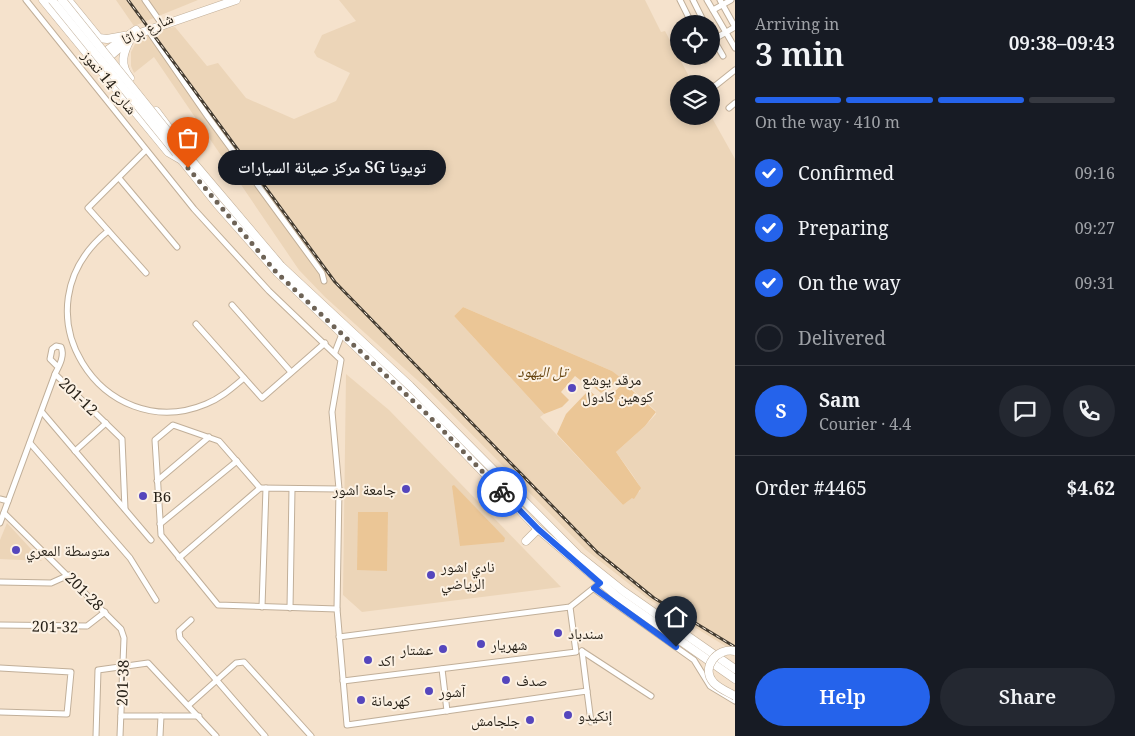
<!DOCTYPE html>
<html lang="en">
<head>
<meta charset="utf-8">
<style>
	:root { --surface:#171b24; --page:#242831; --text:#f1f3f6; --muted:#9ea1a6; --line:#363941; --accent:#2563eb }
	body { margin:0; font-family:"Noto Serif","Noto Naskh Arabic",serif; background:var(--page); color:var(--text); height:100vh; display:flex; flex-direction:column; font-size:19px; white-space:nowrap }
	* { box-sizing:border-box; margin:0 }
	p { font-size:16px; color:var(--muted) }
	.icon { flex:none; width:28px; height:28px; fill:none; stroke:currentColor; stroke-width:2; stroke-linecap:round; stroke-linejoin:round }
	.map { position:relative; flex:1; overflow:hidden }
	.sheet { display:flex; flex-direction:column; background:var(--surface); width:400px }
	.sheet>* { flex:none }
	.tools { position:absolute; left:670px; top:15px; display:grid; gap:10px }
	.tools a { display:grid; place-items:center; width:50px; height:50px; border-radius:50%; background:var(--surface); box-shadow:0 2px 8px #0003; font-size:25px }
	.pin { position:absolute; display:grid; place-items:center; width:42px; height:42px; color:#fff; margin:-51px -21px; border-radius:50% 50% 50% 0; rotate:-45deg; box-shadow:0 0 5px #0007 }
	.pin .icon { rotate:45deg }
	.courier { position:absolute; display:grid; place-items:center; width:50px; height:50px; margin:-25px; border:4px solid #2563eb; border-radius:50%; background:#fff; color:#222; box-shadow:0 1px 6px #0007 }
	.bubble { position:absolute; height:35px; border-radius:18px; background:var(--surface); box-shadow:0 2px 8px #0003; font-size:16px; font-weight:600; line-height:35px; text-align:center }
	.head em { font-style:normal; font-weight:600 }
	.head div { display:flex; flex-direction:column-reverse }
	.head { display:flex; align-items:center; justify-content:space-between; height:85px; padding:0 20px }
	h1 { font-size:32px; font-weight:600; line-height:38px }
	.bar { display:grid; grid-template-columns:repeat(4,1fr); gap:8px 5px; align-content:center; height:60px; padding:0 20px }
	.bar i { height:6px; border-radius:4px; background:var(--line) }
	.bar .active { background:var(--accent) }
	.bar p { grid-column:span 4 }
	.line { display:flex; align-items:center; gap:12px; padding:0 20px; border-top:1px solid var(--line) }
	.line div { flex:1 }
	.round { display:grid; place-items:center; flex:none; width:52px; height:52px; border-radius:26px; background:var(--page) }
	ol { padding:0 20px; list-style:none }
	li { display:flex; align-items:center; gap:15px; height:55px }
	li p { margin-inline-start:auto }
	li .icon { padding:5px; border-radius:50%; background:var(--accent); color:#fff; stroke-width:4 }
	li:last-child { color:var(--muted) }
	li i { width:28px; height:28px; border:2px solid var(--line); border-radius:50% }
	.cta { display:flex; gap:10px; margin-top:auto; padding:10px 20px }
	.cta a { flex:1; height:58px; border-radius:30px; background:var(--accent); color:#fff; font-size:20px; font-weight:600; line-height:58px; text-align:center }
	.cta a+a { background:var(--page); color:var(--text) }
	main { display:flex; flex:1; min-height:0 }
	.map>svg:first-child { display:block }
</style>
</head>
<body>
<main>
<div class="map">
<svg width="735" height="736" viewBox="0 0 735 736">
	<rect width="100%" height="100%" fill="#f5e2cc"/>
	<g fill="#ecd5b8" fill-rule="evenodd">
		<polygon points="116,0 198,0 134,26"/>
		<path d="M339,0H645L661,32L665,31L693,84H679V116H711L735,159V652L647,598L586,550L426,388L325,297L299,270L154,57L134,73L131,66V52L136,42L161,29L175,27L207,66L218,63L246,98L294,119L336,101L350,73L317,57L314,52L322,35L356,21ZM463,307L612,371L656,411V414L645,426L616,452L632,474L639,485L640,491L623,505L540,417L544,414L454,316Z"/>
		<polygon points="346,374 389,410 561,587 362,612 343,595"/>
		<polygon points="7,523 42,561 0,559 0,540"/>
	</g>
	<g fill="#ebc696">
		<polygon points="463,307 612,371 621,378 601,393 587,381 584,383 575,376 561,392 569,400 562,407 544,414 454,316"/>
		<polygon points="624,383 656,412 645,426 616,452 641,488 634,499 632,498 623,505 557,434 566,414 587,392 591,392 603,402"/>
		<polygon points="454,485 505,538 504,542 460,546 452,486"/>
		<polygon points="358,512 388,512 387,571 357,570"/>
	</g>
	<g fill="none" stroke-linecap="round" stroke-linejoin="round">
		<g stroke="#c1af99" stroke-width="7">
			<g id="minor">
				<polyline points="26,0 194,209 269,291 341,360 332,412 339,489 337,609 347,725 587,691 591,722"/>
				<polyline points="145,0 159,20"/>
				<polyline points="680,0 692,24"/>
				<polyline points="693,0 705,24"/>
				<polyline points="707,0 735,48"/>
				<polyline points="720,0 735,27"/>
				<polyline points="713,10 731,0"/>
				<polyline points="148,30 208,117 322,273 324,281"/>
				<polyline points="711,35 723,56"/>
				<polyline points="711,41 735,27"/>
				<polyline points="703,56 705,60"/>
				<polyline points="715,86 735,70"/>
				<polyline points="729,108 735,103"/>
				<polyline points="146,150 88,208 146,273"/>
				<polyline points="119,178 177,247"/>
				<path d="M108,231C12,309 103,447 206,404C221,398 232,388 244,378"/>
				<polyline points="232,305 291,372"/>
				<polyline points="196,324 262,398 325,343"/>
				<polyline points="335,352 342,334"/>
				<path d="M55,374C59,366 65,356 61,347L56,346L52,349L50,359L58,367"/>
				<polyline points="42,412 151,540"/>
				<polyline points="30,443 130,558 156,600"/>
				<polyline points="75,451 106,423"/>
				<polyline points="157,481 209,437"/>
				<polyline points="260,488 219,441 173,425 155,440 161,535 218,605 337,609"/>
				<polyline points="0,499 8,501"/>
				<polyline points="4,513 121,629 124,638 120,736"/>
				<polyline points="0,523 55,374 122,439 125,509"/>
				<polyline points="160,524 237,461"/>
				<polyline points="179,558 260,488 339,489"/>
				<polyline points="0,582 51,583 69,575"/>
				<polyline points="594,589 694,660 710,686 735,701"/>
				<polyline points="262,607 266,488"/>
				<polyline points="290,608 292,489"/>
				<polyline points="191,620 179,631 180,638 265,736"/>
				<polyline points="0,625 87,626 105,612"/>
				<polyline points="339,637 570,607 600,583"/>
				<polyline points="582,651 651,696"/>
				<polyline points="582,651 587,691"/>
				<polyline points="0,668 71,672 67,714 0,712"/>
				<polyline points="442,669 447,711"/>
				<polyline points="343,681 576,652 570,607"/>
				<polyline points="189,705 236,663 244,662 311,736"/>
				<polyline points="121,716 199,716"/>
				<polyline points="96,736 98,670 148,663 216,736"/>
				<polyline points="160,736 161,716"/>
			</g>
		</g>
		<g stroke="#c1af99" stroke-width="9">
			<g id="primary">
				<polyline points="43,0 140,118 168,152 180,159"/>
				<polyline points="68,0 99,38 107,39 124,36"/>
				<polyline points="105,52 136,30"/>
				<polyline points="109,57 131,38 143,32 236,0"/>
				<path d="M130,78C119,65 123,52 131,38"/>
				<polyline points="156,111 186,151"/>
				<polyline points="181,148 281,266 410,386 578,555 623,591 735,669"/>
				<polyline points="176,153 217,204 277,272 428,415 538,529 618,597 735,679"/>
				<polyline points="526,541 538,529"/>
			</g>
		</g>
		<use href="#minor" stroke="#fff" stroke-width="5"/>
		<use href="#primary" stroke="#fff" stroke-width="8"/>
		<g stroke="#453d32" stroke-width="3">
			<polyline id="rail" points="128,0 335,282 597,552 654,598 735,647"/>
		</g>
		<use href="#rail" stroke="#fcf1e3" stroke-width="1" stroke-dasharray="4" stroke-linecap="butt"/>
		<g stroke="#c1af99" stroke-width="9" stroke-linecap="butt">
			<g id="primary-bridge">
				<polyline points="52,0 176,153"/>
				<polyline points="62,0 181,148"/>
				<path d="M735,651C717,647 700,668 714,683C720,689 728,692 735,696"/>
			</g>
		</g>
		<use href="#primary-bridge" stroke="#fff" stroke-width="8"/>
	</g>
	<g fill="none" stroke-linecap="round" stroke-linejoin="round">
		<polyline stroke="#6e6356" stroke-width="5" stroke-dasharray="0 9" points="188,168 276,272 428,415 502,492"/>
		<polyline stroke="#2563eb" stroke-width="6" points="502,492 538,529 600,583 594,588 676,647"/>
	</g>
	<g fill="#5546bd" stroke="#fcf1e3" stroke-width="2">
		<circle cx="572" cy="388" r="5"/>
		<circle cx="406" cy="489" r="5"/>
		<circle cx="143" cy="496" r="5"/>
		<circle cx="16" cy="550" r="5"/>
		<circle cx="431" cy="575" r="5"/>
		<circle cx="558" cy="633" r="5"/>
		<circle cx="481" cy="644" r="5"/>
		<circle cx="443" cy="649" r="5"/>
		<circle cx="368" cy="660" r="5"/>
		<circle cx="506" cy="680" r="5"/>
		<circle cx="429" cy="691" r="5"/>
		<circle cx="361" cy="700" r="5"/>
		<circle cx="568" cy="715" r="5"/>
		<circle cx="530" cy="720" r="5"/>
	</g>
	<g text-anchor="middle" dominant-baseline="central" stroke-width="4" stroke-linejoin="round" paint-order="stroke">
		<g font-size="15" fill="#251f16" stroke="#fcf1e3">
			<text transform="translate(147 28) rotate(-25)">شارع براثا</text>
			<text transform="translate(110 82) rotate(51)">شارع 14 تموز</text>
			<text transform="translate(79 396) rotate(44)">201-12</text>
			<text transform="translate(85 591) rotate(45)">201-28</text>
			<text transform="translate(55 626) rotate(1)">201-32</text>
			<text transform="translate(122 683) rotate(-88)">201-38</text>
		</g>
		<g font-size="15" font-style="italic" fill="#66440f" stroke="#fcf1e3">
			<text x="542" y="371">تل اليهود</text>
		</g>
		<g font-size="15" fill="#251f16" stroke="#fcf1e3" text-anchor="start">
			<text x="582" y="379">مرقد يوشع<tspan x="582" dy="17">كوهين كادول</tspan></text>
			<text x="396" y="489" text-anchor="end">جامعة اشور</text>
			<text x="153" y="496">B6</text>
			<text x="26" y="550">متوسطة المعري</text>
			<text x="441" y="566">نادي اشور<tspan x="441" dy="17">الرياضي</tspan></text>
			<text x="568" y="633">سندباد</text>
			<text x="491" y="644">شهريار</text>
			<text x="433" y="649" text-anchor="end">عشتار</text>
			<text x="378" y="660">اكد</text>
			<text x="516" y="680">صدف</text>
			<text x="439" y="691">آشور</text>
			<text x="371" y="700">كهرمانة</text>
			<text x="578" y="715">إنكيدو</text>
			<text x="520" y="720" text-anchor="end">جلجامش</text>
		</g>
	</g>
</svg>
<div class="tools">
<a><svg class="icon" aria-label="locate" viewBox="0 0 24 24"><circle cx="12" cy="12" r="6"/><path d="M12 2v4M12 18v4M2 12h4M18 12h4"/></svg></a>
<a><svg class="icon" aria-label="layers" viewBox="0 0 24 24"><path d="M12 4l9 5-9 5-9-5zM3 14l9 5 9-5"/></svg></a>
</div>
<div class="pin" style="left:188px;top:168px;background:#ea580c"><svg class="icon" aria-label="bag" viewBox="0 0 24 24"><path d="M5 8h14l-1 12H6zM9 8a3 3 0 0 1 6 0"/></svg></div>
<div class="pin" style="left:676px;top:647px;background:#1f2937"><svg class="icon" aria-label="home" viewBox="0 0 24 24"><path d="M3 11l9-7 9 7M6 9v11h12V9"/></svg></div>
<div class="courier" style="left:502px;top:492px"><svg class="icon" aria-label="bike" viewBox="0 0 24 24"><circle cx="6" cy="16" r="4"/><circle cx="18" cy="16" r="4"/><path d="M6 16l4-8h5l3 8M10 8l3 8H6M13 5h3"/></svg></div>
<div class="bubble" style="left:218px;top:150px;width:228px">مركز صيانة السيارات SG تويوتا</div>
</div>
<section class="sheet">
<div class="head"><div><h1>3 min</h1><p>Arriving in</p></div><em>09:38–09:43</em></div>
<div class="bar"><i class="active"></i><i class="active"></i><i class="active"></i><i></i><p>On the way · 410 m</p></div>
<ol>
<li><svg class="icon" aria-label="check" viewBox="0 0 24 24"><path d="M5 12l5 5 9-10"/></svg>Confirmed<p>09:16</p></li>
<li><svg class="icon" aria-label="check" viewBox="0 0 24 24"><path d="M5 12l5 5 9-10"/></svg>Preparing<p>09:27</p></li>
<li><svg class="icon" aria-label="check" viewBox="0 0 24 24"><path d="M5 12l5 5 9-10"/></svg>On the way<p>09:31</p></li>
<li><i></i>Delivered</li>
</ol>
<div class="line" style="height:90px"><b class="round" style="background:var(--accent);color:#fff">S</b><div><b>Sam</b><p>Courier · 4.4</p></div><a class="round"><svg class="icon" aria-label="chat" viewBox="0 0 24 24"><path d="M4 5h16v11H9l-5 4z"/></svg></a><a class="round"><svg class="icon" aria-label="phone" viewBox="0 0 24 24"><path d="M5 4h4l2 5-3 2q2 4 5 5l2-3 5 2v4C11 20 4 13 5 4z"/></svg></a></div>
<div class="line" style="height:65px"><div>Order #4465</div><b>$4.62</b></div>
<div class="cta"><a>Help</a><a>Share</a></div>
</section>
</main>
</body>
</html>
